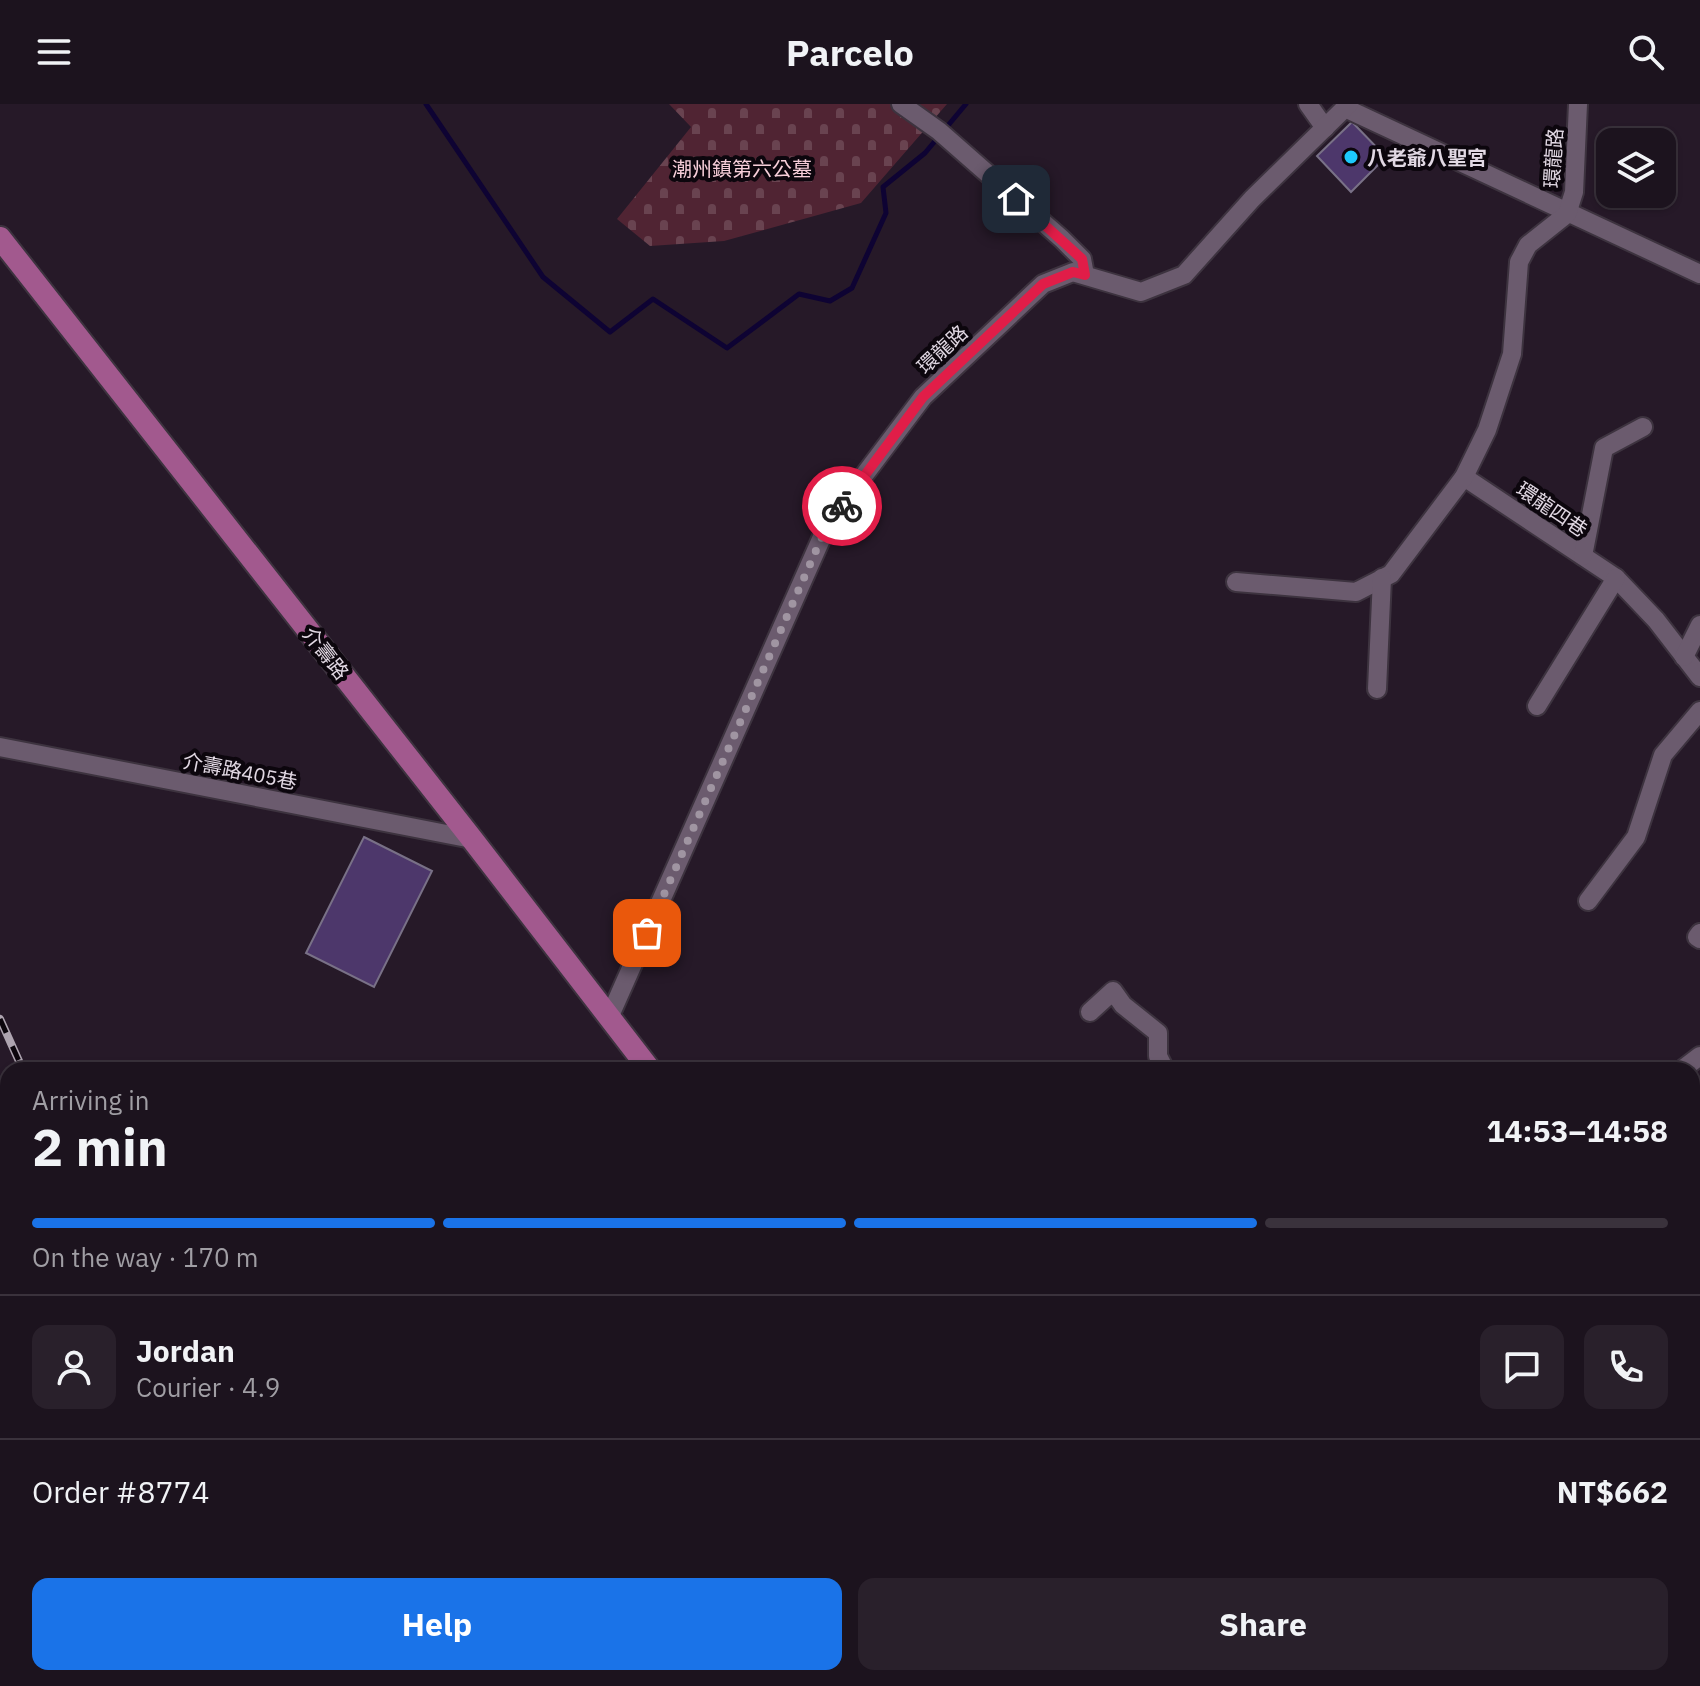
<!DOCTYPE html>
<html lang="en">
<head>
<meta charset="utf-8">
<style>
	:root { --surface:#1c131e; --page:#29202b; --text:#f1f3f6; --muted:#a09ea4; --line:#3a323c; --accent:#1a73e8 }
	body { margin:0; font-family:"IBM Plex Sans","Noto Sans TC",sans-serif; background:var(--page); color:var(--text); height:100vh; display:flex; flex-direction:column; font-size:30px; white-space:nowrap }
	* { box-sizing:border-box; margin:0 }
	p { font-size:26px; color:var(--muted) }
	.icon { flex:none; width:44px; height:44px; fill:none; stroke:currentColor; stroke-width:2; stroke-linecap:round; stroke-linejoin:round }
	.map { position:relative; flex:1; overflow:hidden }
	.sheet { position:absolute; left:0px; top:958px; width:1700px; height:624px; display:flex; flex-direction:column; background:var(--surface); border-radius:24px 24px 0 0; box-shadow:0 2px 6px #0004,0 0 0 2px var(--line) }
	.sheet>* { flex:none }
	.fabs { position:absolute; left:1596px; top:24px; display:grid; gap:16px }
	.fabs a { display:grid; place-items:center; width:80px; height:80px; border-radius:16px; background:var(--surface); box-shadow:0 2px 6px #0004,0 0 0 2px var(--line); font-size:40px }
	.pin { position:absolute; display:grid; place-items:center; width:68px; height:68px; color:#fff; margin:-34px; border-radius:16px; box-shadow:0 4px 12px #0006 }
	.courier { position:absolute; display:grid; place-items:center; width:80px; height:80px; margin:-40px; border:6px solid #e11d48; border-radius:50%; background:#fff; color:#222; box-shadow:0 2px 10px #0007 }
	.head em { font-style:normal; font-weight:800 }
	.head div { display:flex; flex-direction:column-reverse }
	.head { display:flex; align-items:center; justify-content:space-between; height:136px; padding:0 32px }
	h1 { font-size:52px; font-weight:800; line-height:60px }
	.bar { display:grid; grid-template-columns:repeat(4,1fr); gap:12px 8px; align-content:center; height:96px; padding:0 32px }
	.bar i { height:10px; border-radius:6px; background:var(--line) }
	.bar .active { background:var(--accent) }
	.bar p { grid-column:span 4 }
	.line { display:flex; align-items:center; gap:20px; padding:0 32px; border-top:2px solid var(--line) }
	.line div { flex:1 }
	.round { display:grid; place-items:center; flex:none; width:84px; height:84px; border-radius:16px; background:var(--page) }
	.button { display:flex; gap:16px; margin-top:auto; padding:16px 32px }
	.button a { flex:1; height:92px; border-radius:16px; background:var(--accent); color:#fff; font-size:32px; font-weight:800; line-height:92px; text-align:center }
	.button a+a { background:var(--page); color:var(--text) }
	header { display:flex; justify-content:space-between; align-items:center; height:104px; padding:0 32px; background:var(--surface); font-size:36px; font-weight:800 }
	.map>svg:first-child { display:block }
</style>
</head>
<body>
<header><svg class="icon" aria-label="menu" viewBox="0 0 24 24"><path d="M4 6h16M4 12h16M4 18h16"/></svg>Parcelo<svg class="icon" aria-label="search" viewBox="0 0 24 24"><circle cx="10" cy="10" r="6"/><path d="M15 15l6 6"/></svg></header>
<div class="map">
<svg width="1700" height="1582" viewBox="0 0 1700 1582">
	<defs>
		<pattern id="cemetery-stones" width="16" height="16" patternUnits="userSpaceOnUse" patternTransform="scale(2)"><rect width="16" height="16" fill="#502433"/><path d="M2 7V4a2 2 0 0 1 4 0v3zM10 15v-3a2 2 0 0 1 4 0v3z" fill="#694350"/></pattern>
		<pattern id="water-waves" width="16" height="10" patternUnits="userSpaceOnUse" patternTransform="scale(2)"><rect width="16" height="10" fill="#0e0333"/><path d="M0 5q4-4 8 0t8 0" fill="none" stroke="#312750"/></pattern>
	</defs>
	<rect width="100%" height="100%" fill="#261928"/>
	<polygon fill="url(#cemetery-stones)" points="669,0 947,0 861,99 724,137 650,142 617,115 691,23"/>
	<polygon fill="url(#water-waves)" points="6,1012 8,1017 8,1067 0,1049 0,1014"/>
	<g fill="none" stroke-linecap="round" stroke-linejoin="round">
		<g stroke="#0e0333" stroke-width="5">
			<polyline points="426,0 543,173 610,228 653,195 727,244 799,190 830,197 852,184 886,109 883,83 925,49 966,0"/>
			<polyline points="1692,1345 1700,1341"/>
		</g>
	</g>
	<g fill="#4d376b" stroke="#797187" stroke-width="2">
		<polygon points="1352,18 1386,53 1351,88 1317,52"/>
		<polygon points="364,733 432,767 374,883 306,849"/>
	</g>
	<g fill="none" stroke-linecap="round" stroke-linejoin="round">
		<g stroke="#3d333f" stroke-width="22">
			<g id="minor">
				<polyline points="901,0 939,27 1062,135 1082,155 1085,171"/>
				<polyline points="1308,0 1325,24"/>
				<polyline points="1345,4 1700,170"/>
				<polyline points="1464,373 1616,474 1656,516 1700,573"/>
				<polyline points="1583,452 1604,344 1643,323"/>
				<polyline points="1236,478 1356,488 1391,470 1464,373 1487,326 1512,250 1519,158 1528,141 1567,110 1574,88 1578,0"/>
				<polyline points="1684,553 1700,521"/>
				<polyline points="1377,585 1382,474"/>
				<polyline points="1537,602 1616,474"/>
				<polyline points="0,643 472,735"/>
				<polyline points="1588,797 1636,733 1663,651 1700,607"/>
				<polyline points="1700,829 1697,833 1700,835"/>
				<polyline points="1090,908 1113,887 1123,901 1158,929 1158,952 1165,966"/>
				<polyline points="609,914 822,433 859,378 923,293 1043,180 1073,168 1141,188 1184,171 1252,95 1349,0"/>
				<polyline points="1683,965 1700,952"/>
				<polyline points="1692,1215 1700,1211"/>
				<polyline points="0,1477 8,1485"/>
				<polyline points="103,1574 111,1582"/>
			</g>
		</g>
		<g stroke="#3d333f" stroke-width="26">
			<g id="major">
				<polyline points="0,134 472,735 650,966"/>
				<polyline points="0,1396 8,1403"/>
				<polyline points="0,1447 8,1454"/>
				<polyline points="148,1574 157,1582"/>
				<polyline points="187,1574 196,1582"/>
				<polyline points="1125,1574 1131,1582"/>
			</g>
		</g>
		<use href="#minor" stroke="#6b5b6e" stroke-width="18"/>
		<use href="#major" stroke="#a2598e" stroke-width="22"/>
		<g stroke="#aea4b0" stroke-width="8">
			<g id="rail">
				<polyline points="0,915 23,966"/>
				<polyline points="390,1574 396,1582"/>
			</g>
		</g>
		<use href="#rail" stroke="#0c060d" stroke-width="5" stroke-dasharray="15" stroke-linecap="butt"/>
	</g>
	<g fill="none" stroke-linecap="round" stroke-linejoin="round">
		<polyline stroke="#a095a2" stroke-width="8" stroke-dasharray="0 14.4" points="647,829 822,433 842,402"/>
		<polyline stroke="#e11d48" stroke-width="10" points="842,402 923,293 1043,180 1073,168 1085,171 1082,155 1016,95"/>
	</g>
	<circle fill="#1dc9fc" stroke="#0c060d" stroke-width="3" cx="1351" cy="53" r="8"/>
	<g text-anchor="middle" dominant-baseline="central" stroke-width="8" stroke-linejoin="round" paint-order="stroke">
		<g font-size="20" font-weight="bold" fill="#e1d8e3" stroke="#0c060d" text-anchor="start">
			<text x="1367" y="53">八老爺八聖宮</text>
		</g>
		<g font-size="20" fill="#e1d8e3" stroke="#0c060d">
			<text transform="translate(1553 54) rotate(-86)">環龍路</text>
			<text transform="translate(942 245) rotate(-43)">環龍路</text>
			<text transform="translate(1552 405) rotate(34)">環龍四巷</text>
			<text transform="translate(326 549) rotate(52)">介壽路</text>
			<text transform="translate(240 667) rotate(11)">介壽路405巷</text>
		</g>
		<g font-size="20" fill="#f7ced9" stroke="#0c060d">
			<text x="742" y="64">潮州鎮第六公墓</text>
		</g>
	</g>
</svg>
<div class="fabs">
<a><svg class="icon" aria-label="layers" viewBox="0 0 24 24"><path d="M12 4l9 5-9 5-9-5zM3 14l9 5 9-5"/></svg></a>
</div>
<div class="pin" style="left:647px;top:829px;background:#ea580c"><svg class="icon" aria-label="bag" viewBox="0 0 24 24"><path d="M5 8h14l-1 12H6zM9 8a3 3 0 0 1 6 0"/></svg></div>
<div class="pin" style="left:1016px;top:95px;background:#1f2937"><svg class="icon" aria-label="home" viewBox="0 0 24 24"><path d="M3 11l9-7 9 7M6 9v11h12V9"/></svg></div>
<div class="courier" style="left:842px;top:402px"><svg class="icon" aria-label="bike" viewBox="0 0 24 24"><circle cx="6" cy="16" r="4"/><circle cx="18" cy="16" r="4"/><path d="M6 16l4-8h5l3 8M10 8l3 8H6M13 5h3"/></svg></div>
<section class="sheet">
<div class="head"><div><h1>2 min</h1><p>Arriving in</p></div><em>14:53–14:58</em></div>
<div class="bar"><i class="active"></i><i class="active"></i><i class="active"></i><i></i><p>On the way · 170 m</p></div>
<div class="line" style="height:144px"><a class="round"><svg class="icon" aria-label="person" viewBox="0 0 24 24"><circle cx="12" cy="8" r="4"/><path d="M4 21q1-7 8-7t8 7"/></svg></a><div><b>Jordan</b><p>Courier · 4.9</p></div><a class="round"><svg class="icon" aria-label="chat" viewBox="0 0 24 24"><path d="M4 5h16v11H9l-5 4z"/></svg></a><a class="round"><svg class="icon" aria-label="phone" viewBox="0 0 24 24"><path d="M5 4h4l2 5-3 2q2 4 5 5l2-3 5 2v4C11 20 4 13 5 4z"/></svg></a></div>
<div class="line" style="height:104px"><div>Order #8774</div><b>NT$662</b></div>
<div class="button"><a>Help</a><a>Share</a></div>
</section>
</div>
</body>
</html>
